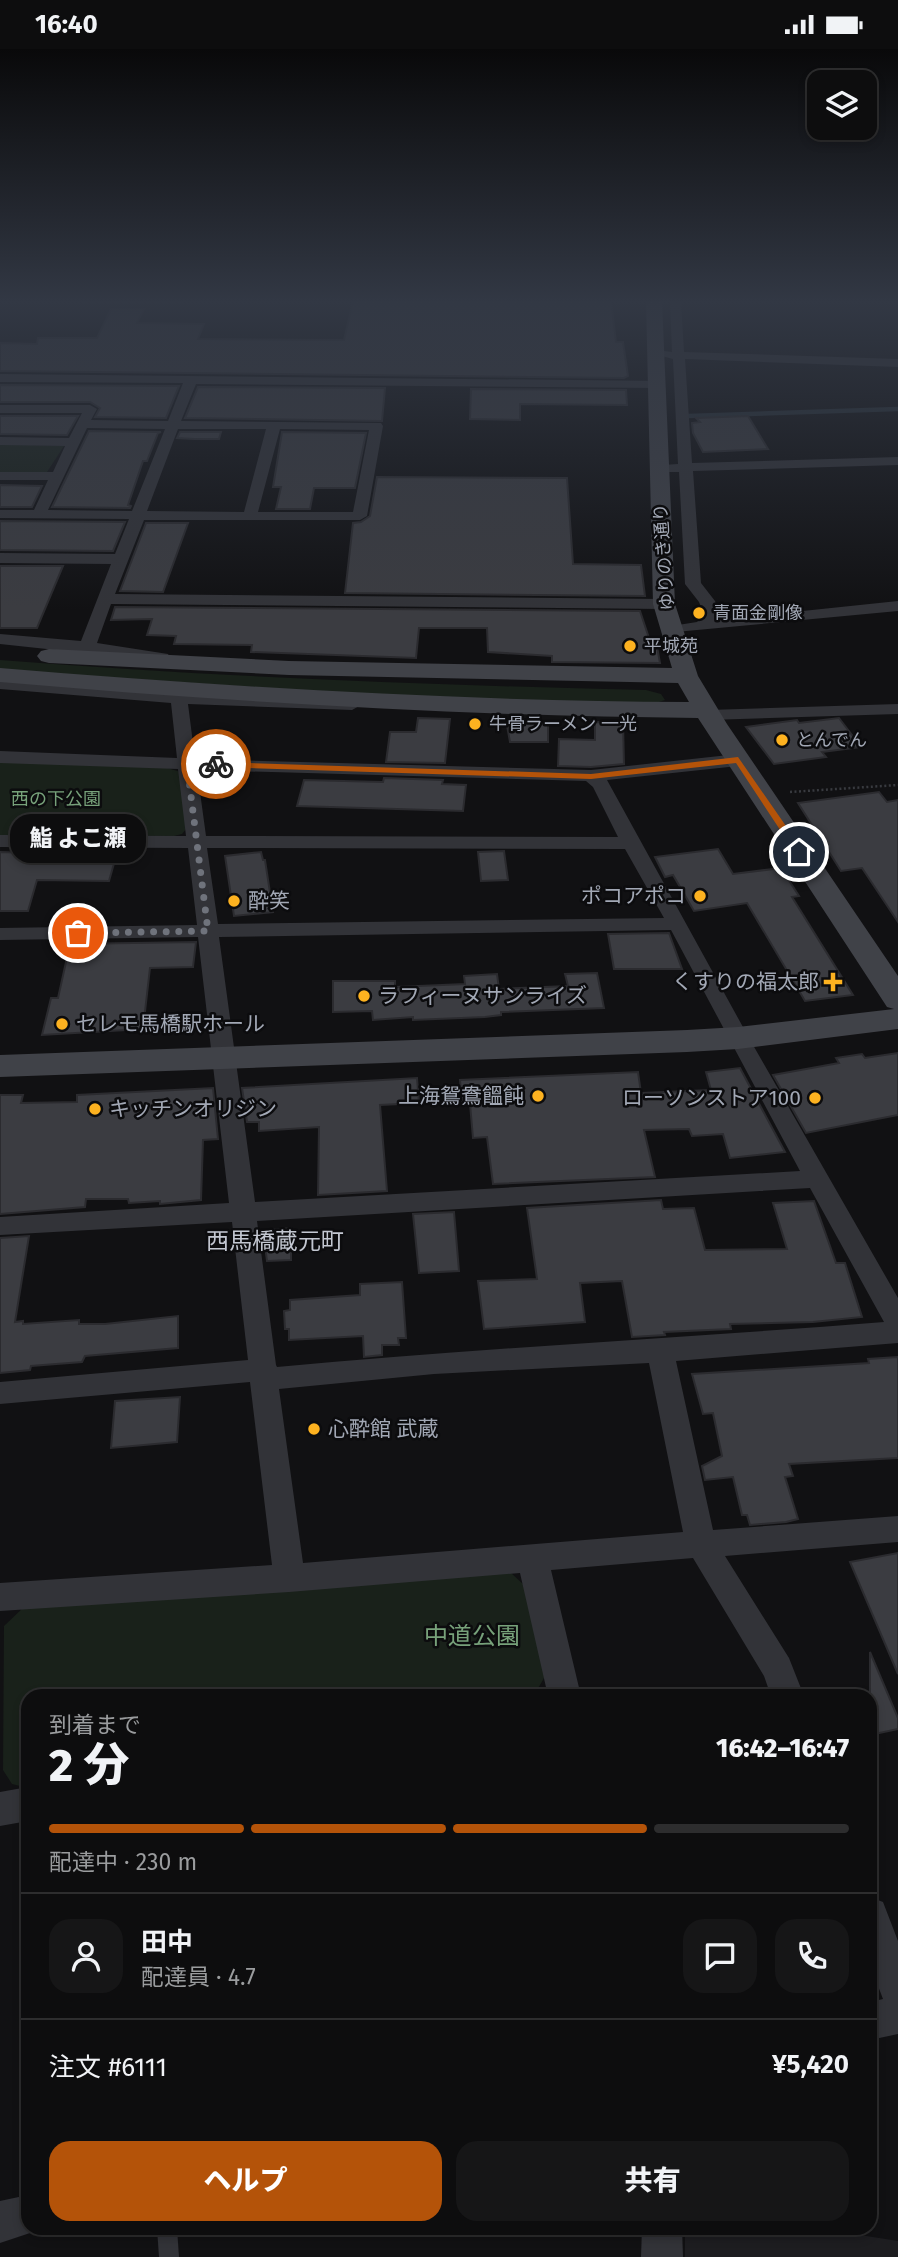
<!DOCTYPE html>
<html lang="ja">
<head>
<meta charset="utf-8">
<style>
	:root { --surface:#0d0d0e; --page:#161617; --text:#f1f3f6; --muted:#9a9c9e; --line:#2d2d2e; --accent:#b45309 }
	body { margin:0; font-family:"Fira Sans","Noto Sans JP",sans-serif; background:var(--page); color:var(--text); height:100vh; display:flex; flex-direction:column; font-size:26px; white-space:nowrap }
	* { box-sizing:border-box; margin:0 }
	p { font-size:23px; color:var(--muted) }
	.icon { flex:none; width:38px; height:38px; fill:none; stroke:currentColor; stroke-width:2; stroke-linecap:round; stroke-linejoin:round }
	.map { position:relative; flex:1; overflow:hidden }
	.side { position:absolute; left:21px; top:1640px; width:856px; height:546px; display:flex; flex-direction:column; background:var(--surface); border-radius:21px; box-shadow:0 4px 10px #0003,0 0 0 2px var(--line) }
	.side>* { flex:none }
	.controls { position:absolute; left:807px; top:21px; display:grid; gap:14px }
	.controls a { display:grid; place-items:center; width:70px; height:70px; border-radius:14px; background:var(--surface); box-shadow:0 4px 10px #0003,0 0 0 2px var(--line); font-size:35px }
	.pin { position:absolute; display:grid; place-items:center; width:60px; height:60px; color:#fff; margin:-30px; border:4px solid #fff; border-radius:50%; box-shadow:0 2px 7px #0007 }
	.courier { position:absolute; display:grid; place-items:center; width:70px; height:70px; margin:-35px; border:5px solid #b45309; border-radius:50%; background:#fff; color:#222; box-shadow:0 2px 9px #0007 }
	.bubble { position:absolute; height:49px; border-radius:21px; background:var(--surface); box-shadow:0 4px 10px #0003,0 0 0 2px var(--line); font-size:23px; font-weight:800; line-height:49px; text-align:center }
	.headline em { font-style:normal; font-weight:800 }
	.headline div { display:flex; flex-direction:column-reverse }
	.headline { display:flex; align-items:center; justify-content:space-between; height:119px; padding:0 28px }
	h1 { font-size:46px; font-weight:800; line-height:52px }
	.bar { display:grid; grid-template-columns:repeat(4,1fr); gap:10px 7px; align-content:center; height:84px; padding:0 28px }
	.bar i { height:9px; border-radius:5px; background:var(--line) }
	.bar .current { background:var(--accent) }
	.bar p { grid-column:span 4 }
	.line { display:flex; align-items:center; gap:18px; padding:0 28px; border-top:2px solid var(--line) }
	.line div { flex:1 }
	.round { display:grid; place-items:center; flex:none; width:74px; height:74px; border-radius:21px; background:var(--page) }
	.primary-button { display:flex; gap:14px; margin-top:auto; padding:14px 28px }
	.primary-button a { flex:1; height:80px; border-radius:21px; background:var(--accent); color:#fff; font-size:28px; font-weight:800; line-height:80px; text-align:center }
	.primary-button a+a { background:var(--page); color:var(--text) }
	.status { display:flex; justify-content:space-between; align-items:center; height:49px; padding:0 35px; background:var(--surface); direction:ltr }
	.status svg { height:19px; fill:currentColor }
	.map>svg:first-child { display:block }
</style>
</head>
<body>
<div class="status"><b>16:40</b><svg viewBox="0 0 49 12"><path d="M0 12V9h3v3zM5 12V6h3v6zM10 12V3h3v9zM15 12V0h3v12zM26 1h20v11H26zM47 4h2v5h-2z"/></svg></div>
<div class="map">
<svg width="898" height="2208" viewBox="0 0 898 2208">
	<rect width="100%" height="100%" fill="#111113"/>
	<polygon fill="#1d1d20" points="685,2179 816,2179 898,2192 898,2208 685,2208"/>
	<g fill="#19211a">
		<polygon points="0,395 64,397 47,423 0,423"/>
		<path d="M0,611C215,628 430,636 646,641L661,645L665,651L650,656L473,653L0,621Z"/>
		<polygon points="0,712 167,719 181,723 186,780 182,785 174,787 0,786"/>
		<polygon points="511,1524 523,1535 547,1624 537,1641 509,1647 28,1647 28,1739 12,1735 3,1721 4,1577 24,1558"/>
	</g>
	<g fill="none" stroke-linecap="round" stroke-linejoin="round">
		<polyline stroke="#273037" stroke-width="4.5" points="688,367 898,360"/>
	</g>
	<g fill="#3b3c41" stroke="#2b2b2f" stroke-width="2">
		<polygon points="353,252 611,252 616,293 623,293 628,327 624,329 0,322 0,294 37,295 38,289 97,289 111,260 144,260 137,274 204,275 198,290 344,291"/>
		<polygon points="0,336 179,337 166,369 95,368 100,359 90,353 0,353"/>
		<polygon points="198,338 385,339 382,372 185,369"/>
		<polygon points="471,340 626,341 627,356 520,355 520,371 470,370"/>
		<polygon points="0,367 78,367 67,386 0,385"/>
		<polygon points="748,367 768,400 703,403 693,384 692,374 700,373 696,369"/>
		<polygon points="89,382 161,383 158,384 147,412 143,412 128,456 131,457 130,459 52,458"/>
		<polygon points="180,383 221,383 219,390 194,390 177,389"/>
		<polygon points="282,383 366,384 355,439 314,439 310,460 276,460 281,438 273,438"/>
		<polygon points="377,428 567,429 573,515 641,516 645,547 345,544 353,474 361,473 370,467"/>
		<polygon points="0,436 42,437 32,458 0,458"/>
		<polygon points="0,472 125,473 113,502 0,501"/>
		<polygon points="146,474 188,474 163,543 120,542"/>
		<polygon points="0,517 63,517 37,579 0,579"/>
		<polygon points="115,558 640,562 650,592 656,592 660,614 552,613 552,607 488,603 487,579 419,579 416,609 251,603 252,596 174,595 176,587 147,586 152,570 111,571"/>
		<polygon points="418,669 450,670 445,714 386,713 390,683 416,683"/>
		<polygon points="839,669 861,698 822,703 826,708 774,715 746,678 797,671 799,674"/>
		<polygon points="506,671 548,673 548,693 510,693"/>
		<polygon points="595,673 623,674 624,715 591,718 558,717 559,690 595,691"/>
		<polygon points="384,729 443,731 442,735 466,736 463,762 297,757 304,731 383,733"/>
		<polygon points="879,743 887,753 898,751 898,873 862,819 841,822 798,754"/>
		<polygon points="718,800 733,825 781,819 799,847 792,848 853,946 805,952 747,854 694,862 673,826 665,828 655,808"/>
		<polygon points="504,802 508,831 481,832 478,803"/>
		<polygon points="0,803 31,804 117,804 109,832 37,831 28,862 0,862"/>
		<polygon points="261,803 263,811 265,811 273,863 234,867 225,807"/>
		<polygon points="669,884 682,920 614,920 608,885"/>
		<polygon points="196,893 193,918 150,919 143,980 42,986 51,949 58,949 70,895"/>
		<polygon points="597,924 604,959 501,963 501,966 485,968 413,971 413,968 373,971 372,962 333,963 333,932 395,932 395,938 465,935 464,927 497,925 499,940 568,937 565,925"/>
		<polygon points="898,1004 898,1066 806,1084 773,1026 839,1014 836,1009 862,1005 865,1009"/>
		<polygon points="740,1019 785,1103 730,1109 723,1085 692,1087 689,1080 644,1081 655,1128 493,1135 487,1088 473,1089 470,1055 462,1055 460,1031 638,1023 641,1044 711,1041 706,1023"/>
		<polygon points="417,1029 419,1054 380,1056 387,1142 318,1146 319,1078 259,1082 259,1073 247,1073 242,1039"/>
		<polygon points="213,1039 218,1090 203,1091 201,1151 160,1155 160,1152 129,1154 128,1150 86,1150 85,1158 0,1165 0,1046 23,1046 21,1054 77,1053 77,1046"/>
		<polygon points="661,1151 663,1160 694,1159 705,1201 787,1200 773,1154 814,1152 836,1214 845,1214 862,1268 813,1273 730,1275 731,1280 664,1283 665,1286 632,1288 622,1232 580,1234 585,1273 484,1280 478,1232 537,1230 527,1159"/>
		<polygon points="454,1163 459,1222 419,1224 413,1165"/>
		<polygon points="291,1179 291,1211 267,1212 263,1182"/>
		<polygon points="29,1187 15,1273 23,1272 23,1275 79,1271 79,1275 105,1275 178,1267 178,1299 85,1307 82,1313 31,1317 30,1321 0,1324 0,1189"/>
		<polygon points="402,1233 406,1289 398,1289 399,1296 382,1296 382,1306 364,1308 363,1287 289,1291 289,1280 285,1280 284,1262 290,1261 290,1251 360,1246 360,1235"/>
		<polygon points="898,1308 898,1409 789,1415 793,1427 785,1428 798,1470 786,1473 750,1476 747,1466 742,1466 733,1428 705,1431 702,1417 722,1407 713,1364 703,1365 692,1325 869,1314 868,1310"/>
		<polygon points="180,1348 177,1393 111,1399 115,1352"/>
		<polygon points="898,1504 898,1625 850,1513"/>
		<polygon points="870,1603 898,1669 898,1680 870,1686"/>
	</g>
	<g fill="none" stroke-linecap="round" stroke-linejoin="round">
		<polyline stroke="#383a3f" stroke-width="2.5" stroke-dasharray="2 2.5" stroke-linecap="butt" points="790,743 898,736"/>
		<g fill="#323338" fill-rule="evenodd">
			<polygon points="81,252 187,252 184,254 84,254"/>
			<polygon points="157,2179 177,2179 179,2208 159,2208"/>
		</g>
		<g fill="#323338" fill-rule="evenodd">
			<polygon points="670,252 681,252 684,303 898,310 898,318 685,310 692,414 898,408 898,416 693,422 701,534 715,552 720,566 716,571 898,552 898,562 665,584 663,581 665,578 697,573 704,566 699,553 685,535 679,423 668,423 661,419 663,416 678,415 673,310 658,306 664,302 672,303"/>
			<path d="M0,325L662,332V338L658,339L196,335L181,372L381,374L383,377L367,467L360,471H144L115,545L664,550L672,555L664,560L111,555L97,594L168,605L170,609L168,613L0,595V585L81,592L111,515L0,514V504L115,505L129,470L0,469V461H34L48,431H0V423H53L65,397L0,396V388L69,389L82,364H0V356H90L97,360L91,371L168,372L183,334L0,333ZM87,379L165,380L132,462L48,461ZM178,380H266L244,463L147,462ZM280,380L369,381L353,463H258Z"/>
			<path d="M0,630L181,645L352,651L361,656L352,661L188,655L195,710L591,721L738,705L745,707L747,711L745,715L738,717L607,731L749,989L898,1249V1294L676,1312L713,1481L898,1467V1493L725,1507L789,1609L804,1647H771L764,1627L693,1509L551,1521L581,1647H548L520,1524L289,1543L0,1562V1534L272,1516L250,1333L0,1355V1333L248,1311L232,1173L0,1186V1168L229,1154L198,888L0,891V879L197,876L188,799L0,798V786L186,787L178,720L0,714V702L177,709L171,654L0,640ZM197,721L586,732L593,738L618,788L206,787ZM207,799L625,800L664,869L218,875ZM671,881L800,1122L255,1153L219,888ZM810,1139L884,1273C682,1289 479,1299 277,1318L276,1316L257,1172ZM649,1314L683,1483L303,1514L279,1340L434,1325Z"/>
			<polygon points="898,655 898,665 708,671 699,666 708,661"/>
			<polygon points="28,1738 28,1772 0,1777 0,1743"/>
			<polygon points="870,1848 883,1853 898,1892 898,1985 870,1991 870,1953 883,1950 870,1916"/>
			<polygon points="28,2146 28,2179 42,2180 0,2194 0,2152"/>
			<polygon points="642,2179 682,2179 683,2208 641,2208"/>
		</g>
		<path fill="#404248" fill-rule="evenodd" d="M646,252H662L675,555L698,627L727,675L898,927V980L738,1000L687,1003L0,1028V1006L687,981L738,978L894,960L887,958L698,669C464,667 232,653 0,633V619C229,638 459,652 689,653L678,634L289,626L49,614L41,612L37,607L41,602L49,600L289,612L672,619L653,555Z"/>
	</g>
	<linearGradient id="sky" x2="0" y2="1"><stop stop-color="#09090a"/><stop offset="0.45" stop-color="#323844"/><stop offset="1" stop-color="#323844" stop-opacity="0"/></linearGradient>
	<rect width="898" height="561" fill="url(#sky)"/>
	<polygon fill="#b45309" points="738,708 804,803 802,805 796,805 736,714 591,730 216,718 212,715 216,713 591,725"/>
	<g fill="none" stroke-linecap="round" stroke-linejoin="round">
		<polyline stroke="#6f737c" stroke-width="7" stroke-dasharray="0 12.6" points="78,884 208,882 187,715 216,715"/>
	</g>
	<g fill="#fdb220" stroke="#0c0c0e" stroke-width="2.5">
		<circle cx="699" cy="564" r="7"/>
		<circle cx="630" cy="597" r="7"/>
		<circle cx="475" cy="675" r="7"/>
		<circle cx="782" cy="691" r="7"/>
		<circle cx="700" cy="847" r="7"/>
		<circle cx="234" cy="852" r="7"/>
		<path d="M829.5 922.5h7v7h7v7h-7v7h-7v-7h-7v-7h7z"/>
		<circle cx="364" cy="947" r="7"/>
		<circle cx="62" cy="975" r="7"/>
		<circle cx="538" cy="1047" r="7"/>
		<circle cx="815" cy="1049" r="7"/>
		<circle cx="95" cy="1060" r="7"/>
		<circle cx="314" cy="1380" r="7"/>
	</g>
	<g text-anchor="middle" dominant-baseline="central" stroke-width="5" stroke-linejoin="round" paint-order="stroke">
		<g font-size="18" fill="#a2a8b5" stroke="#0c0c0e">
			<text transform="translate(664 508) rotate(-94)">ゆりのき通り</text>
		</g>
		<g font-size="18" fill="#a2a8b5" stroke="#0c0c0e" text-anchor="start">
			<text x="713" y="564">青面金剛像</text>
			<text x="644" y="597">平城苑</text>
			<text x="489" y="675">牛骨ラーメン 一光</text>
			<text x="796" y="691">とんでん</text>
		</g>
		<g font-size="18" fill="#77a17a" stroke="#0c0c0e">
			<text x="56" y="750">西の下公園</text>
		</g>
		<g font-size="21" fill="#a2a8b5" stroke="#0c0c0e" text-anchor="start">
			<text x="686" y="847" text-anchor="end">ポコアポコ</text>
			<text x="248" y="852">酔笑</text>
			<text x="819" y="933" text-anchor="end">くすりの福太郎</text>
			<text x="378" y="947">ラフィーヌサンライズ</text>
			<text x="76" y="975">セレモ馬橋駅ホール</text>
			<text x="524" y="1047" text-anchor="end">上海鴛鴦饂飩</text>
			<text x="801" y="1049" text-anchor="end">ローソンストア100</text>
			<text x="109" y="1060">キッチンオリジン</text>
			<text x="328" y="1380">心酔館 武蔵</text>
		</g>
		<g font-size="23" fill="#c3c7d1" stroke="#0c0c0e">
			<text x="275" y="1192">西馬橋蔵元町</text>
		</g>
		<g font-size="24" fill="#77a17a" stroke="#0c0c0e">
			<text x="472" y="1587">中道公園</text>
		</g>
	</g>
</svg>
<div class="controls">
<a><svg class="icon" aria-label="layers" viewBox="0 0 24 24"><path d="M12 4l9 5-9 5-9-5zM3 14l9 5 9-5"/></svg></a>
</div>
<div class="pin" style="left:78px;top:884px;background:#ea580c"><svg class="icon" aria-label="bag" viewBox="0 0 24 24"><path d="M5 8h14l-1 12H6zM9 8a3 3 0 0 1 6 0"/></svg></div>
<div class="pin" style="left:799px;top:803px;background:#1f2937"><svg class="icon" aria-label="home" viewBox="0 0 24 24"><path d="M3 11l9-7 9 7M6 9v11h12V9"/></svg></div>
<div class="courier" style="left:216px;top:715px"><svg class="icon" aria-label="bike" viewBox="0 0 24 24"><circle cx="6" cy="16" r="4"/><circle cx="18" cy="16" r="4"/><path d="M6 16l4-8h5l3 8M10 8l3 8H6M13 5h3"/></svg></div>
<div class="bubble" style="left:10px;top:765px;width:136px">鮨 よこ瀬</div>
<section class="side">
<div class="headline"><div><h1>2 分</h1><p>到着まで</p></div><em>16:42–16:47</em></div>
<div class="bar"><i class="current"></i><i class="current"></i><i class="current"></i><i></i><p>配達中 · 230 m</p></div>
<div class="line" style="height:126px"><a class="round"><svg class="icon" aria-label="person" viewBox="0 0 24 24"><circle cx="12" cy="8" r="4"/><path d="M4 21q1-7 8-7t8 7"/></svg></a><div><b>田中</b><p>配達員 · 4.7</p></div><a class="round"><svg class="icon" aria-label="chat" viewBox="0 0 24 24"><path d="M4 5h16v11H9l-5 4z"/></svg></a><a class="round"><svg class="icon" aria-label="phone" viewBox="0 0 24 24"><path d="M5 4h4l2 5-3 2q2 4 5 5l2-3 5 2v4C11 20 4 13 5 4z"/></svg></a></div>
<div class="line" style="height:91px"><div>注文 #6111</div><b>¥5,420</b></div>
<div class="primary-button"><a>ヘルプ</a><a>共有</a></div>
</section>
</div>
</body>
</html>
